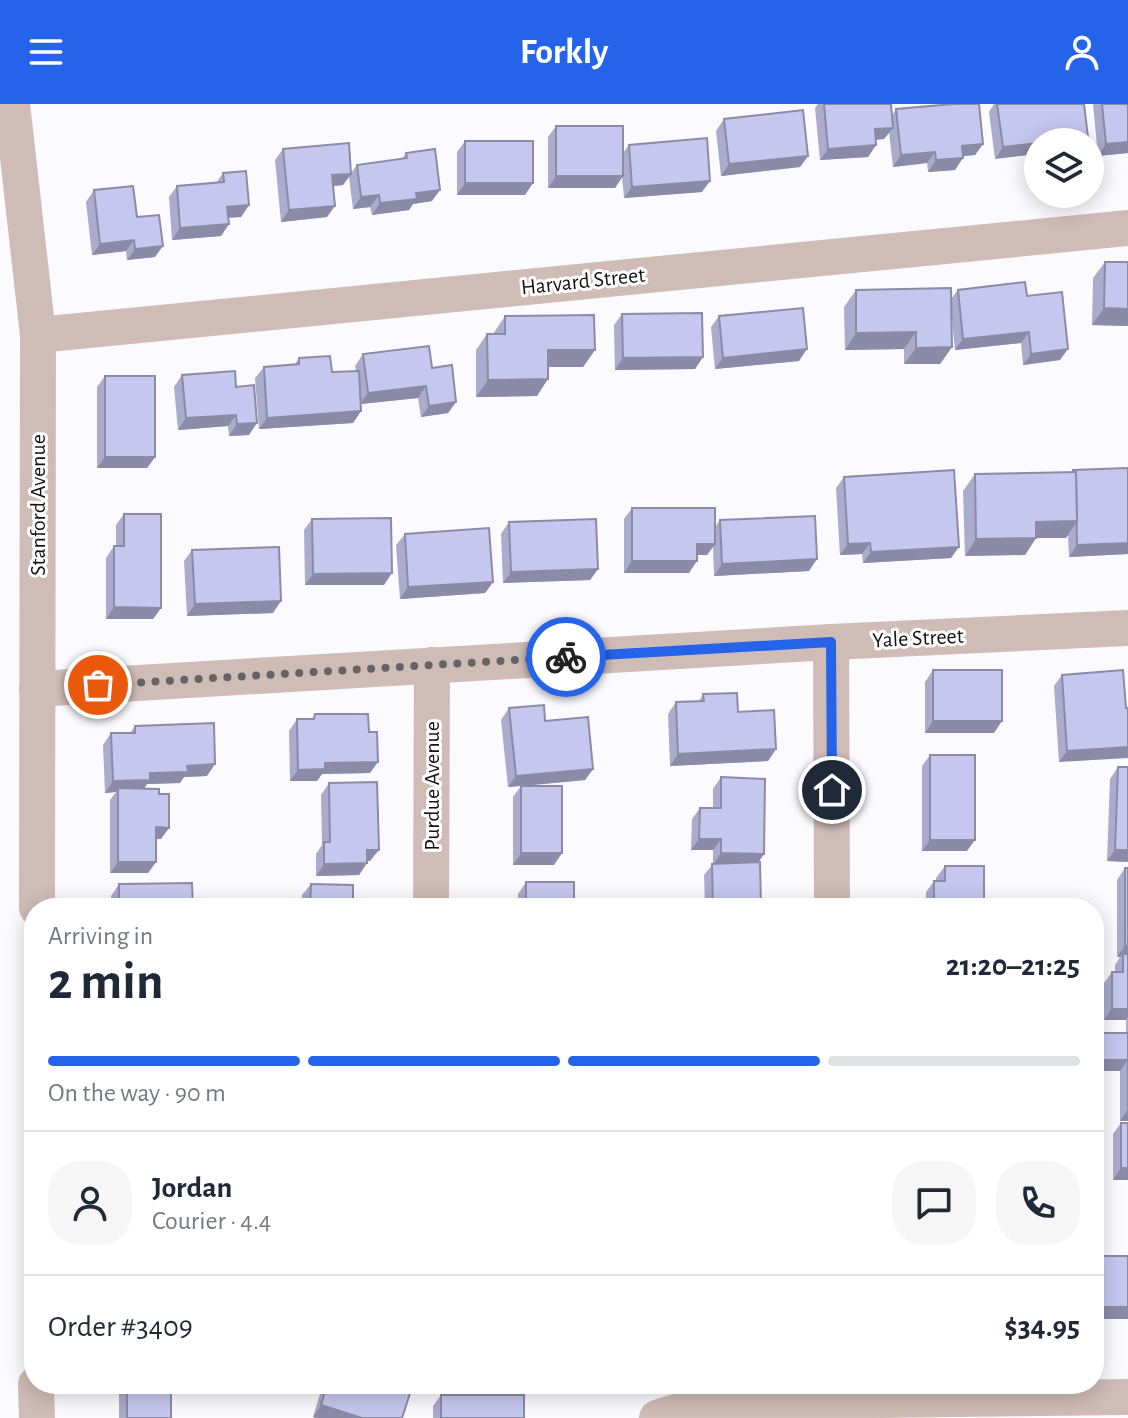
<!DOCTYPE html>
<html lang="en">
<head>
<meta charset="utf-8">
<style>
	:root { --surface:#fff; --page:#f6f6f7; --text:#1f2937; --muted:#747a83; --line:#e0e1e3; --accent:#2563eb }
	body { margin:0; font-family:"Alegreya Sans",sans-serif; background:var(--page); color:var(--text); height:100vh; display:flex; flex-direction:column; font-size:30px; white-space:nowrap }
	* { box-sizing:border-box; margin:0 }
	p { font-size:26px; color:var(--muted) }
	.icon { flex:none; width:44px; height:44px; fill:none; stroke:currentColor; stroke-width:2; stroke-linecap:round; stroke-linejoin:round }
	.map { position:relative; flex:1; overflow:hidden }
	.drawer { position:absolute; left:24px; top:794px; width:1080px; height:496px; display:flex; flex-direction:column; background:var(--surface); border-radius:32px; box-shadow:0 4px 20px #0003 }
	.drawer>* { flex:none }
	.fabs { position:absolute; left:1024px; top:24px; display:grid; gap:16px }
	.fabs a { display:grid; place-items:center; width:80px; height:80px; border-radius:50%; background:var(--surface); box-shadow:0 4px 20px #0003; font-size:40px }
	.pin { position:absolute; display:grid; place-items:center; width:68px; height:68px; color:#fff; margin:-34px; border:4px solid #fff; border-radius:50%; box-shadow:0 2px 8px #0007 }
	.courier { position:absolute; display:grid; place-items:center; width:80px; height:80px; margin:-40px; border:6px solid #2563eb; border-radius:50%; background:#fff; color:#222; box-shadow:0 2px 10px #0007 }
	.summary em { font-style:normal; font-weight:700 }
	.summary div { display:flex; flex-direction:column-reverse }
	.summary { display:flex; align-items:center; justify-content:space-between; height:136px; padding:0 24px }
	h1 { font-size:52px; font-weight:700; line-height:60px }
	.bar { display:grid; grid-template-columns:repeat(4,1fr); gap:12px 8px; align-content:center; height:96px; padding:0 24px }
	.bar i { height:10px; border-radius:6px; background:var(--line) }
	.bar .active { background:var(--accent) }
	.bar p { grid-column:span 4 }
	.line { display:flex; align-items:center; gap:20px; padding:0 24px; border-top:2px solid var(--line) }
	.line div { flex:1 }
	.round { display:grid; place-items:center; flex:none; width:84px; height:84px; border-radius:32px; background:var(--page) }
	header { display:flex; justify-content:space-between; align-items:center; height:104px; padding:0 24px; background:var(--accent); color:#fff; font-size:36px; font-weight:700 }
	.map>svg:first-child { display:block }
</style>
</head>
<body>
<header><svg class="icon" aria-label="menu" viewBox="0 0 24 24"><path d="M4 6h16M4 12h16M4 18h16"/></svg>Forkly<svg class="icon" aria-label="person" viewBox="0 0 24 24"><circle cx="12" cy="8" r="4"/><path d="M4 21q1-7 8-7t8 7"/></svg></header>
<div class="map">
<svg width="1128" height="1314" viewBox="0 0 1128 1314">
	<rect width="100%" height="100%" fill="#fbfbff"/>
	<g fill="none" stroke-linecap="round" stroke-linejoin="round">
		<g stroke="#d0bcb6" stroke-width="36">
			<polyline points="12,0 38,231 37,804"/>
			<polyline points="38,231 1128,124"/>
			<polyline points="831,538 832,804"/>
			<polyline points="37,585 831,538 1128,524"/>
			<polyline points="431,804 432,561"/>
			<polyline points="36,1280 37,1314"/>
			<polyline points="657,1314 707,1298 1128,1293"/>
		</g>
	</g>
	<g fill="#aaabcd">
		<polygon points="818,0 891,0 892,12 896,5 983,40 975,51 963,52 955,66 928,68 927,59 893,63 889,28 884,35 876,36 876,41 868,53 820,56 815,4"/>
		<polygon points="994,0 1084,0 995,55 989,8"/>
		<polygon points="1093,0 1128,0 1128,49 1098,52"/>
		<polygon points="724,15 808,52 800,63 721,72 716,27"/>
		<polygon points="556,22 623,49 629,41 702,88 624,94 622,73 615,84 548,84 548,33"/>
		<polygon points="465,37 525,91 457,91 457,48"/>
		<polygon points="283,45 351,69 357,61 402,55 406,49 432,97 413,100 409,106 372,111 370,103 353,105 349,73 343,81 333,82 327,113 281,118 275,56"/>
		<polygon points="223,69 249,101 241,113 228,114 229,120 221,132 172,136 169,93 177,82 216,79"/>
		<polygon points="94,86 137,113 155,153 127,156 126,147 92,151 86,98"/>
		<polygon points="1105,158 1128,158 1128,222 1092,221 1093,174"/>
		<polygon points="856,186 951,195 958,186 1027,192 1060,256 1023,261 1021,239 955,246 952,216 952,243 940,260 904,260 904,245 845,246 844,203"/>
		<polygon points="622,210 703,253 695,265 615,266 614,221"/>
		<polygon points="505,212 595,246 583,263 548,263 537,292 476,293 476,246 487,230 493,230"/>
		<polygon points="719,212 799,257 715,265 711,223"/>
		<polygon points="363,250 432,264 456,298 448,309 421,313 418,294 361,300 361,307 353,319 259,325 255,274 264,263 295,260 299,254 332,268 356,267 355,262"/>
		<polygon points="182,271 236,283 249,331 229,332 228,322 178,326 174,283"/>
		<polygon points="105,272 155,353 147,364 97,364 97,283"/>
		<polygon points="1128,364 1128,450 1069,453 1068,431 1066,434 1036,434 1025,451 965,452 963,387 975,370 1072,368 1073,366"/>
		<polygon points="844,373 951,454 863,459 862,450 840,451 836,384"/>
		<polygon points="632,404 715,423 720,416 809,467 714,472 713,443 707,451 697,451 689,469 624,469 624,415"/>
		<polygon points="124,410 161,504 153,515 106,515 106,454 114,442 116,442 116,421"/>
		<polygon points="312,415 384,481 305,481 304,426"/>
		<polygon points="509,418 598,465 590,476 503,479 501,430"/>
		<polygon points="405,430 493,478 485,489 400,495 396,441"/>
		<polygon points="192,446 273,509 187,512 184,457"/>
		<polygon points="933,566 994,629 925,629 925,578"/>
		<polygon points="1062,571 1126,604 1059,658 1054,582"/>
		<polygon points="703,590 738,608 776,645 768,657 670,662 668,610 676,598 699,597"/>
		<polygon points="509,604 545,617 593,665 585,676 524,682 554,761 513,761 513,693 521,682 508,683 501,616"/>
		<polygon points="315,610 370,669 322,670 317,677 290,677 289,627 297,615 312,615"/>
		<polygon points="135,622 207,672 184,673 180,679 147,680 144,685 161,735 156,735 156,758 148,769 110,769 110,696 116,688 105,689 103,641 111,629 130,629"/>
		<polygon points="930,651 967,747 922,747 922,662"/>
		<polygon points="1118,663 1128,663 1128,758 1107,757 1110,675"/>
		<polygon points="721,673 759,758 761,804 705,804 704,771 713,760 713,746 691,746 692,715 700,704 713,704 713,685"/>
		<polygon points="329,679 370,757 367,757 359,771 316,772 316,750 322,741 321,691"/>
		<polygon points="945,762 984,804 926,804 926,788 934,777 936,777 936,774"/>
		<polygon points="1125,764 1128,764 1128,928 1126,928 1126,916 1104,916 1104,879 1112,868 1115,868 1115,861 1120,853 1117,853 1117,776"/>
		<polygon points="526,778 574,804 518,804 518,790"/>
		<polygon points="119,780 193,804 111,804 111,792"/>
		<polygon points="311,780 353,804 302,804 302,791"/>
		<polygon points="1102,929 1128,929 1128,1017 1120,1017 1120,967 1094,967 1094,941"/>
		<polygon points="1121,1019 1128,1076 1113,1076 1113,1030"/>
		<rect x="119" y="1280" width="52" height="34"/>
		<polygon points="323,1280 413,1280 402,1314 317,1314 313,1313"/>
		<polygon points="441,1291 524,1314 433,1314 433,1302"/>
	</g>
	<g fill="#8b8ba7">
		<polygon points="893,24 884,35 867,36 875,25"/>
		<polygon points="1088,33 1085,38 1049,38"/>
		<polygon points="1128,38 1128,49 1098,52 1106,40"/>
		<polygon points="1038,39 1038,50 995,55 1003,43"/>
		<polygon points="983,40 975,51 954,53 962,42"/>
		<polygon points="876,41 868,53 820,56 828,45"/>
		<polygon points="935,48 927,59 893,63 901,51"/>
		<polygon points="808,52 800,63 721,72 729,60"/>
		<polygon points="963,54 955,66 928,68 936,56"/>
		<polygon points="351,70 343,81 324,83 332,71"/>
		<polygon points="556,72 623,72 615,84 548,84"/>
		<polygon points="710,77 702,88 624,94 632,83"/>
		<polygon points="465,79 533,79 525,91 457,91"/>
		<polygon points="440,86 432,97 413,100 409,106 372,111 380,99 416,89"/>
		<polygon points="379,91 370,103 353,105 361,93"/>
		<polygon points="249,101 241,113 219,114 227,103"/>
		<polygon points="335,102 327,113 281,118 289,106"/>
		<polygon points="229,120 221,132 172,136 180,124"/>
		<polygon points="134,136 126,147 92,151 100,140"/>
		<polygon points="163,142 155,153 127,156 135,145"/>
		<polygon points="1104,204 1128,205 1128,222 1092,221"/>
		<polygon points="916,228 904,245 845,246 856,229"/>
		<polygon points="1029,228 1021,239 955,246 963,235"/>
		<polygon points="952,243 940,260 904,260 916,244"/>
		<polygon points="807,245 799,257 715,265 723,254"/>
		<polygon points="1068,245 1060,256 1023,261 1031,250"/>
		<polygon points="548,246 595,246 583,263 536,263"/>
		<polygon points="703,253 695,265 615,266 623,254"/>
		<polygon points="548,275 537,292 476,293 488,276"/>
		<polygon points="426,282 418,294 360,300 368,289"/>
		<polygon points="456,298 448,309 421,313 429,302"/>
		<polygon points="361,307 353,319 259,325 267,314"/>
		<polygon points="236,311 228,322 178,326 186,314"/>
		<polygon points="257,319 249,331 229,332 237,320"/>
		<polygon points="105,353 155,353 147,364 97,364"/>
		<polygon points="1077,417 1066,434 1036,434 1025,451 965,452 976,435 1036,418"/>
		<polygon points="870,439 862,450 840,451 848,440"/>
		<polygon points="1128,439 1128,450 1069,453 1077,441"/>
		<polygon points="697,440 715,440 707,451 689,451"/>
		<polygon points="959,443 951,454 863,459 871,448"/>
		<polygon points="817,455 809,467 714,472 722,460"/>
		<polygon points="632,457 697,457 689,469 624,469"/>
		<polygon points="598,465 590,476 503,479 511,468"/>
		<polygon points="392,469 384,481 305,481 313,470"/>
		<polygon points="493,478 485,489 400,495 408,483"/>
		<polygon points="281,497 273,509 187,512 195,500"/>
		<polygon points="114,503 161,504 153,515 106,515"/>
		<polygon points="933,617 1002,617 994,629 925,629"/>
		<polygon points="1128,643 1128,654 1059,658 1067,647"/>
		<polygon points="776,645 768,657 670,662 678,650"/>
		<polygon points="378,658 370,669 322,670 317,677 290,677 298,666 325,659"/>
		<polygon points="215,660 207,672 184,673 180,679 147,680 142,687 118,684 116,688 105,689 113,677 187,662"/>
		<polygon points="593,665 585,676 508,683 516,672"/>
		<polygon points="156,723 169,724 161,735 148,735"/>
		<polygon points="699,735 721,735 713,746 691,746"/>
		<polygon points="930,736 975,736 967,747 922,747"/>
		<polygon points="367,746 379,746 370,757 359,757"/>
		<polygon points="1115,746 1128,746 1128,758 1107,757"/>
		<polygon points="521,749 562,749 554,761 513,761"/>
		<polygon points="721,749 764,750 756,762 713,761"/>
		<polygon points="118,758 156,758 148,769 110,769"/>
		<polygon points="367,759 359,771 316,772 324,760"/>
		<polygon points="1125,842 1128,842 1128,853 1123,850 1120,853 1117,853"/>
		<polygon points="1112,905 1128,905 1128,913 1126,916 1104,916"/>
		<polygon points="1102,956 1128,956 1120,967 1094,967"/>
		<polygon points="1128,1005 1128,1017 1120,1017"/>
		<polygon points="1121,1064 1128,1064 1128,1076 1113,1076"/>
		<rect x="1094" y="1203" width="34" height="12"/>
		<polygon points="321,1301 362,1314 317,1314 313,1313"/>
	</g>
	<g fill="#c6c7ee" stroke="#8b8ba7" stroke-width="2">
		<polygon points="824,0 891,0 893,24 875,25 876,41 828,45"/>
		<polygon points="953,0 979,0 983,40 962,42 963,54 936,56 935,48 901,51 896,5"/>
		<polygon points="997,0 1084,0 1088,33 1038,38 1038,39 1003,43"/>
		<polygon points="1102,0 1128,0 1128,38 1106,40"/>
		<polygon points="803,6 808,52 729,60 724,15"/>
		<rect x="556" y="22" width="67" height="50"/>
		<polygon points="707,34 710,77 632,83 629,41"/>
		<rect x="465" y="37" width="68" height="42"/>
		<polygon points="349,39 351,70 332,71 335,102 289,106 283,45"/>
		<polygon points="435,45 440,86 416,89 417,95 380,99 379,91 361,93 357,61 407,54 406,49"/>
		<polygon points="246,67 249,101 227,103 229,120 180,124 177,82 224,78 223,69"/>
		<polygon points="133,82 137,113 159,111 163,142 135,145 134,136 100,140 94,86"/>
		<polygon points="1105,158 1128,158 1128,205 1104,204"/>
		<polygon points="1025,178 1027,192 1062,188 1068,245 1031,250 1029,228 963,235 958,186"/>
		<polygon points="951,184 952,243 916,244 916,228 856,229 856,186"/>
		<polygon points="803,204 807,245 723,254 719,212"/>
		<polygon points="702,209 703,253 623,254 622,210"/>
		<polygon points="594,211 595,246 548,246 548,275 488,276 487,230 505,230 505,212"/>
		<polygon points="429,242 432,264 452,261 456,298 429,302 426,282 368,289 363,250"/>
		<polygon points="330,252 332,268 359,267 361,307 267,314 264,263 299,260 299,254"/>
		<polygon points="235,267 236,283 254,281 257,319 237,320 236,311 186,314 182,271"/>
		<rect x="105" y="272" width="50" height="81"/>
		<polygon points="1128,364 1128,439 1077,441 1076,368 1073,368 1073,366"/>
		<polygon points="954,366 959,443 871,448 870,439 848,440 844,373"/>
		<polygon points="1076,368 1077,417 1036,418 1036,434 976,435 975,370"/>
		<polygon points="632,404 715,404 715,440 697,440 697,457 632,457"/>
		<polygon points="124,410 161,410 161,504 114,503 114,442 124,442"/>
		<polygon points="815,412 817,455 722,460 720,416"/>
		<polygon points="391,414 392,469 313,470 312,415"/>
		<polygon points="596,415 598,465 511,468 509,418"/>
		<polygon points="489,424 493,478 408,483 405,430"/>
		<polygon points="279,443 281,497 195,500 192,446"/>
		<rect x="933" y="566" width="69" height="51"/>
		<polygon points="1123,566 1126,604 1128,604 1128,643 1067,647 1062,571"/>
		<polygon points="737,589 738,608 774,606 776,645 678,650 676,598 704,597 703,590"/>
		<polygon points="544,601 545,617 588,613 593,665 516,672 509,604"/>
		<polygon points="315,610 368,610 369,628 377,628 378,658 325,659 325,665 298,666 297,615 314,615"/>
		<polygon points="214,619 215,660 187,662 188,668 150,669 150,676 113,677 111,629 135,629 135,622"/>
		<rect x="930" y="651" width="45" height="85"/>
		<polygon points="1118,663 1128,663 1128,746 1115,746"/>
		<polygon points="721,673 765,675 764,750 721,749 721,735 699,735 700,704 721,704"/>
		<polygon points="377,678 379,746 367,746 367,759 324,760 324,738 330,738 329,679"/>
		<rect x="521" y="682" width="41" height="67"/>
		<polygon points="118,684 159,685 159,690 169,690 169,724 156,723 156,758 118,758"/>
		<polygon points="760,758 761,804 713,804 712,760"/>
		<polygon points="945,762 984,762 984,804 934,804 934,777 945,777"/>
		<rect x="1125" y="764" width="3" height="78"/>
		<rect x="526" y="778" width="48" height="26"/>
		<polygon points="192,779 193,804 119,804 119,780"/>
		<polygon points="311,780 353,781 353,804 310,804"/>
		<polygon points="1123,850 1128,850 1128,905 1112,905 1112,868 1123,868"/>
		<polygon points="1102,929 1128,929 1128,1005 1128,956 1102,956"/>
		<rect x="1121" y="1019" width="7" height="45"/>
		<rect x="1094" y="1152" width="34" height="51"/>
		<rect x="127" y="1280" width="44" height="34"/>
		<polygon points="327,1280 413,1280 402,1314 362,1314 321,1301"/>
		<rect x="441" y="1291" width="83" height="23"/>
	</g>
	<g fill="none" stroke-linecap="round" stroke-linejoin="round">
		<polyline stroke="#646467" stroke-width="8" stroke-dasharray="0 14.4" points="98,581 566,553"/>
		<polyline stroke="#2563eb" stroke-width="10" points="566,553 831,538 832,686"/>
	</g>
	<g text-anchor="middle" dominant-baseline="central" stroke-width="6" stroke-linejoin="round" paint-order="stroke">
		<g font-size="22" fill="#121215" stroke="#fff">
			<text transform="translate(583 177) rotate(-6)">Harvard Street</text>
			<text transform="translate(38 401) rotate(-90)">Stanford Avenue</text>
			<text transform="translate(918 534) rotate(-3)">Yale Street</text>
			<text transform="translate(432 682) rotate(-90)">Purdue Avenue</text>
		</g>
	</g>
</svg>
<div class="fabs">
<a><svg class="icon" aria-label="layers" viewBox="0 0 24 24"><path d="M12 4l9 5-9 5-9-5zM3 14l9 5 9-5"/></svg></a>
</div>
<div class="pin" style="left:98px;top:581px;background:#ea580c"><svg class="icon" aria-label="bag" viewBox="0 0 24 24"><path d="M5 8h14l-1 12H6zM9 8a3 3 0 0 1 6 0"/></svg></div>
<div class="pin" style="left:832px;top:686px;background:#1f2937"><svg class="icon" aria-label="home" viewBox="0 0 24 24"><path d="M3 11l9-7 9 7M6 9v11h12V9"/></svg></div>
<div class="courier" style="left:566px;top:553px"><svg class="icon" aria-label="bike" viewBox="0 0 24 24"><circle cx="6" cy="16" r="4"/><circle cx="18" cy="16" r="4"/><path d="M6 16l4-8h5l3 8M10 8l3 8H6M13 5h3"/></svg></div>
<section class="drawer">
<div class="summary"><div><h1>2 min</h1><p>Arriving in</p></div><em>21:20–21:25</em></div>
<div class="bar"><i class="active"></i><i class="active"></i><i class="active"></i><i></i><p>On the way · 90 m</p></div>
<div class="line" style="height:144px"><a class="round"><svg class="icon" aria-label="person" viewBox="0 0 24 24"><circle cx="12" cy="8" r="4"/><path d="M4 21q1-7 8-7t8 7"/></svg></a><div><b>Jordan</b><p>Courier · 4.4</p></div><a class="round"><svg class="icon" aria-label="chat" viewBox="0 0 24 24"><path d="M4 5h16v11H9l-5 4z"/></svg></a><a class="round"><svg class="icon" aria-label="phone" viewBox="0 0 24 24"><path d="M5 4h4l2 5-3 2q2 4 5 5l2-3 5 2v4C11 20 4 13 5 4z"/></svg></a></div>
<div class="line" style="height:104px"><div>Order #3409</div><b>$34.95</b></div>
</section>
</div>
</body>
</html>
